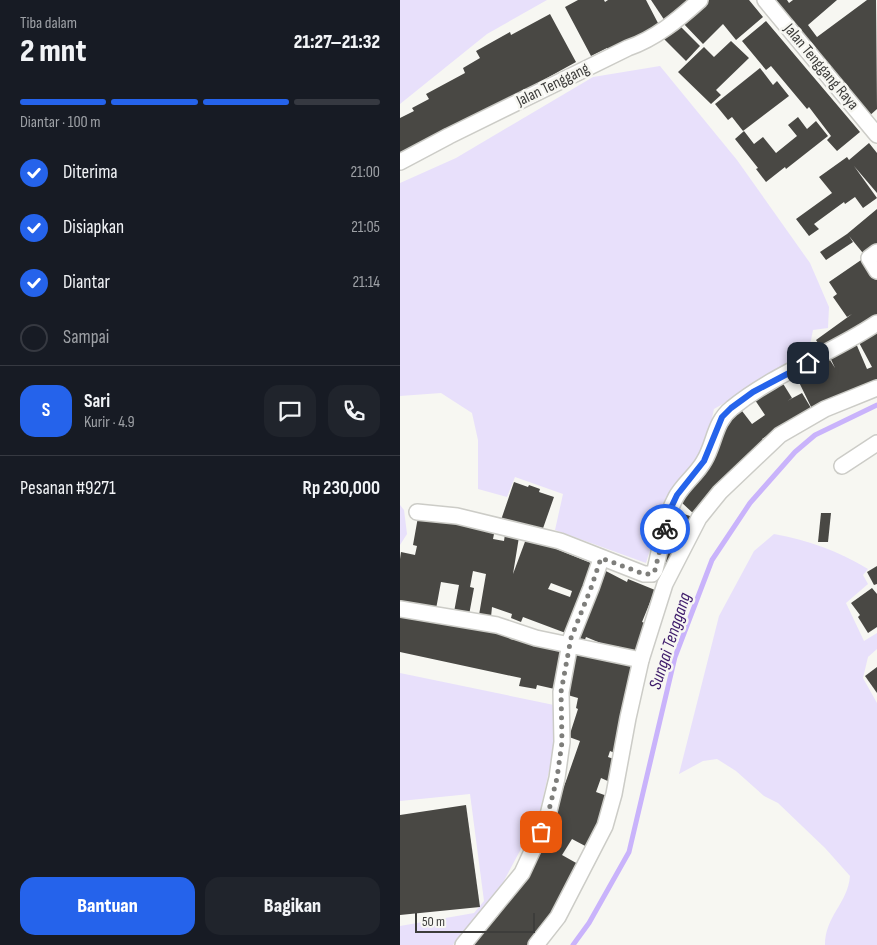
<!DOCTYPE html>
<html lang="id">
<head>
<meta charset="utf-8">
<style>
	:root { --surface:#171b24; --page:#20242c; --text:#f1f3f6; --muted:#9ea1a6; --line:#363941; --accent:#2563eb }
	body { margin:0; font-family:"Sofia Sans Condensed",sans-serif; background:var(--page); color:var(--text); height:100vh; display:flex; flex-direction:column; font-size:19px; white-space:nowrap }
	* { box-sizing:border-box; margin:0 }
	p { font-size:16px; color:var(--muted) }
	.icon { flex:none; width:28px; height:28px; fill:none; stroke:currentColor; stroke-width:2; stroke-linecap:round; stroke-linejoin:round }
	.map { position:relative; flex:1; overflow:hidden }
	.details { display:flex; flex-direction:column; background:var(--surface); width:400px }
	.details>* { flex:none }
	.scale { position:absolute; left:15px; bottom:12px; width:120px; box-sizing:border-box; padding-left:5px; border:2px solid #3d3d3b; border-top:0; font-size:14px; line-height:18px; white-space:nowrap; color:#3d3d3b; -webkit-text-stroke:4px #f7f7f2; paint-order:stroke }
	.pin { position:absolute; display:grid; place-items:center; width:42px; height:42px; color:#fff; margin:-21px; border-radius:10px; box-shadow:0 2px 8px #0006 }
	.courier { position:absolute; display:grid; place-items:center; width:50px; height:50px; margin:-25px; border:4px solid #2563eb; border-radius:50%; background:#fff; color:#222; box-shadow:0 1px 6px #0007 }
	.overview em { font-style:normal; font-weight:800 }
	.overview div { display:flex; flex-direction:column-reverse }
	.overview { display:flex; align-items:center; justify-content:space-between; height:85px; padding:0 20px }
	h1 { font-size:32px; font-weight:800; line-height:38px }
	.bar { display:grid; grid-template-columns:repeat(4,1fr); gap:8px 5px; align-content:center; height:60px; padding:0 20px }
	.bar i { height:6px; border-radius:4px; background:var(--line) }
	.bar .on { background:var(--accent) }
	.bar p { grid-column:span 4 }
	.line { display:flex; align-items:center; gap:12px; padding:0 20px; border-top:1px solid var(--line) }
	.line div { flex:1 }
	.round { display:grid; place-items:center; flex:none; width:52px; height:52px; border-radius:15px; background:var(--page) }
	ol { padding:0 20px; list-style:none }
	li { display:flex; align-items:center; gap:15px; height:55px }
	li p { margin-inline-start:auto }
	li .icon { padding:5px; border-radius:50%; background:var(--accent); color:#fff; stroke-width:4 }
	li:last-child { color:var(--muted) }
	li i { width:28px; height:28px; border:2px solid var(--line); border-radius:50% }
	.primary-button { display:flex; gap:10px; margin-top:auto; padding:10px 20px }
	.primary-button a { flex:1; height:58px; border-radius:15px; background:var(--accent); color:#fff; font-size:20px; font-weight:800; line-height:58px; text-align:center }
	.primary-button a+a { background:var(--page); color:var(--text) }
	main { display:flex; flex:1; min-height:0 }
	.map>svg:first-child { display:block }
</style>
</head>
<body>
<main>
<section class="details">
<div class="overview"><div><h1>2 mnt</h1><p>Tiba dalam</p></div><em>21:27–21:32</em></div>
<div class="bar"><i class="on"></i><i class="on"></i><i class="on"></i><i></i><p>Diantar · 100 m</p></div>
<ol>
<li><svg class="icon" aria-label="check" viewBox="0 0 24 24"><path d="M5 12l5 5 9-10"/></svg>Diterima<p>21:00</p></li>
<li><svg class="icon" aria-label="check" viewBox="0 0 24 24"><path d="M5 12l5 5 9-10"/></svg>Disiapkan<p>21:05</p></li>
<li><svg class="icon" aria-label="check" viewBox="0 0 24 24"><path d="M5 12l5 5 9-10"/></svg>Diantar<p>21:14</p></li>
<li><i></i>Sampai</li>
</ol>
<div class="line" style="height:90px"><b class="round" style="background:var(--accent);color:#fff">S</b><div><b>Sari</b><p>Kurir · 4.9</p></div><a class="round"><svg class="icon" aria-label="chat" viewBox="0 0 24 24"><path d="M4 5h16v11H9l-5 4z"/></svg></a><a class="round"><svg class="icon" aria-label="phone" viewBox="0 0 24 24"><path d="M5 4h4l2 5-3 2q2 4 5 5l2-3 5 2v4C11 20 4 13 5 4z"/></svg></a></div>
<div class="line" style="height:65px"><div>Pesanan #9271</div><b>Rp 230,000</b></div>
<div class="primary-button"><a>Bantuan</a><a>Bagikan</a></div>
</section>
<div class="map">
<svg width="477" height="945" viewBox="0 0 477 945">
	<rect width="100%" height="100%" fill="#f7f7f2"/>
	<g fill="#e8e0fb">
		<polygon points="0,0 147,0 87,34 0,104"/>
		<polygon points="260,66 337,160 410,263 429,307 428,328 413,330 408,355 314,409 306,446 266,498 246,563 155,530 163,494 115,477 107,497 78,489 78,440 72,413 41,393 0,396 0,183 56,158 193,77"/>
		<polygon points="0,505 4,510 7,534 0,545"/>
		<path d="M374,534C408,540 438,551 468,569L463,575L468,584L446,603L464,641L477,633V649L468,657L463,678L477,703V945H425C425,916 448,903 450,876L425,848L378,803L364,796L336,771L317,759L303,761L279,774L319,616L354,551Z"/>
		<polygon points="0,673 154,705 154,749 139,815 97,894 53,945 0,945 0,926 74,913 84,901 70,794 0,801"/>
	</g>
	<g fill="none" stroke-linecap="round" stroke-linejoin="round">
		<polyline stroke="#c9b3fb" stroke-width="5" points="173,945 189,923 229,852 275,657 312,560 350,503 395,452 415,435 477,405"/>
	</g>
	<g fill="#494844" fill-rule="evenodd">
		<polygon points="178,0 204,0 205,2 208,0 246,0 259,25 209,52 207,48 191,56 165,7"/>
		<polygon points="251,0 293,0 265,21"/>
		<polygon points="305,0 349,0 363,17 336,40 323,24 303,44 282,22"/>
		<polygon points="372,0 387,0 389,3 393,0 437,0 408,25 417,37 467,0 476,0 477,109 468,117"/>
		<polygon points="150,14 176,62 0,159 0,118 14,111 12,108 29,99 26,94 65,73 63,68 80,58 76,51 110,32 111,35"/>
		<polygon points="366,21 460,132 437,151 427,140 431,136 409,107 407,109 371,66 366,70 342,41"/>
		<polygon points="278,24 300,46 286,61 263,38"/>
		<polygon points="331,41 349,58 316,90 321,95 311,104 278,72 304,47 314,57"/>
		<polygon points="360,68 373,85 377,81 389,96 343,131 332,117 328,120 315,104"/>
		<polygon points="398,117 407,129 416,121 428,136 386,169 385,167 366,182 356,169 358,168 335,139 344,131 354,144 363,137 376,153 397,136 388,125"/>
		<polygon points="469,143 477,153 477,193 454,166 477,198 463,208 455,197 445,204 444,202 414,224 419,229 409,236 396,219 432,193 419,177 447,157 449,160"/>
		<polygon points="477,209 477,249 467,258 449,236 453,242 426,260 420,252 447,234"/>
		<polygon points="464,258 477,276 477,318 423,351 416,340 452,314 447,317 433,297 437,294 429,282"/>
		<polygon points="477,326 477,379 413,411 395,374 428,357 435,368 429,355 455,341 467,369 472,367 456,337"/>
		<polygon points="382,382 392,398 387,401 402,393 411,408 362,439 364,441 295,515 280,501 311,444 339,407 352,424 365,415 355,400"/>
		<polygon points="114,482 128,487 129,485 140,489 139,492 154,497 141,534 101,520"/>
		<polygon points="272,510 293,517 287,536 273,531 282,535 268,569 258,566"/>
		<polygon points="421,513 431,513 428,542 418,542"/>
		<path d="M18,517L95,529L93,539L104,541L105,534L119,537L113,574L126,539L139,542L196,565L171,635L123,617L121,622L111,618L112,614L92,607L91,617L79,615L86,574L73,571L70,587L74,588L69,615L54,612L59,585L41,582L36,609L0,603V559L1,552L15,555L17,546L13,545ZM151,583L172,591L170,597L148,589Z"/>
		<polygon points="477,566 477,584 474,585 467,572"/>
		<polygon points="202,569 227,582 228,579 255,590 242,622 248,624 235,654 217,646 215,649 186,637 184,642 173,637"/>
		<polygon points="472,588 477,594 477,627 468,633 458,617 460,615 451,603"/>
		<polygon points="0,614 111,633 110,639 145,646 163,647 159,690 137,685 136,689 119,686 121,678 0,652"/>
		<polygon points="175,650 234,664 220,720 224,721 217,754 210,751 208,757 217,760 210,782 201,778 196,792 210,797 189,848 172,839 162,855 178,864 173,885 140,931 128,943 129,945 71,945 98,916 94,913 134,862 153,830 147,827 166,781 180,741 169,737 178,709 176,708 178,698 164,694"/>
		<polygon points="477,667 477,693 465,676"/>
		<polygon points="66,805 80,907 0,915 0,815"/>
	</g>
	<g fill="none" stroke-linecap="round" stroke-linejoin="round">
		<g stroke="#ccccc7" stroke-width="18">
			<g id="street">
				<polyline points="365,0 477,135"/>
				<path d="M0,162L49,136L228,48C255,39 279,19 300,0"/>
				<polyline points="477,252 469,258 477,271"/>
				<polyline points="442,466 477,443"/>
				<path d="M17,512L57,516L160,541L244,574H252L255,570C261,546 264,519 276,497C283,484 297,474 304,461C315,443 314,422 332,408C375,373 431,354 477,323"/>
				<polyline points="0,609 97,625 136,638 241,660"/>
				<polyline points="63,945 122,873 147,819 157,778 162,742 161,692 171,638 191,588 201,559"/>
				<polyline points="136,945 158,917 205,826 214,794 228,718 241,660 265,584 299,518 320,492 380,435 425,409 477,388"/>
			</g>
		</g>
		<use href="#street" stroke="#fff" stroke-width="15"/>
	</g>
	<g fill="none" stroke-linecap="round" stroke-linejoin="round">
		<polyline stroke="#7e7e7b" stroke-width="5" stroke-dasharray="0 9" points="141,832 147,818 157,778 162,742 161,692 171,638 191,588 201,558 244,574 252,574 255,570 265,529"/>
		<polyline stroke="#2563eb" stroke-width="6" points="265,529 269,512 277,495 304,461 322,417 331,408 353,392 408,363"/>
	</g>
	<g text-anchor="middle" dominant-baseline="central" stroke-width="5" stroke-linejoin="round" paint-order="stroke">
		<g font-size="16" fill="#3d3d3b" stroke="#f7f7f2">
			<text transform="translate(421 67) rotate(50)">Jalan Tenggang Raya</text>
			<text transform="translate(153 85) rotate(-26)">Jalan Tenggang</text>
		</g>
		<g font-size="18" font-style="italic" fill="#3d1a6a" stroke="#f7f7f2">
			<text transform="translate(270 641) rotate(-72)">Sungai Tenggang</text>
		</g>
	</g>
</svg>
<div class="scale">50 m</div>
<div class="pin" style="left:141px;top:832px;background:#ea580c"><svg class="icon" aria-label="bag" viewBox="0 0 24 24"><path d="M5 8h14l-1 12H6zM9 8a3 3 0 0 1 6 0"/></svg></div>
<div class="pin" style="left:408px;top:363px;background:#1f2937"><svg class="icon" aria-label="home" viewBox="0 0 24 24"><path d="M3 11l9-7 9 7M6 9v11h12V9"/></svg></div>
<div class="courier" style="left:265px;top:529px"><svg class="icon" aria-label="bike" viewBox="0 0 24 24"><circle cx="6" cy="16" r="4"/><circle cx="18" cy="16" r="4"/><path d="M6 16l4-8h5l3 8M10 8l3 8H6M13 5h3"/></svg></div>
</div>
</main>
</body>
</html>
